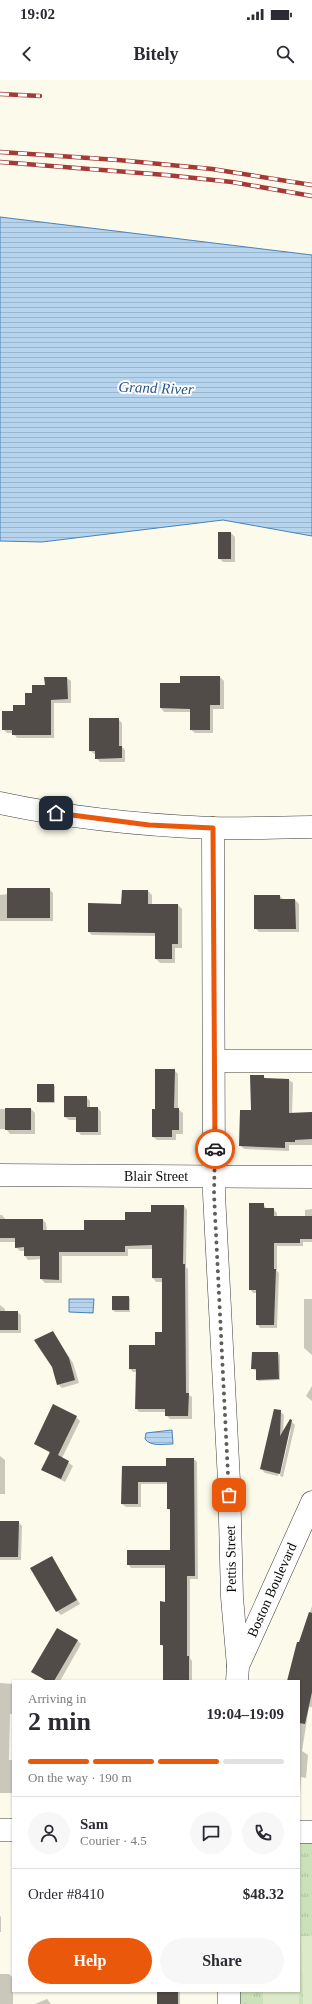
<!DOCTYPE html>
<html lang="en">
<head>
<meta charset="utf-8">
<style>
	:root { --surface:#fff; --page:#f7f7f7; --text:#2b2b33; --muted:#7c7c81; --line:#e1e1e2; --accent:#ea580c }
	body { margin:0; font-family:"Times New Roman",serif; background:var(--page); color:var(--text); height:100vh; display:flex; flex-direction:column; font-size:15px; white-space:nowrap }
	* { box-sizing:border-box; margin:0 }
	p { font-size:13px; color:var(--muted) }
	.icon { flex:none; width:22px; height:22px; fill:none; stroke:currentColor; stroke-width:2; stroke-linecap:round; stroke-linejoin:round }
	.map { position:relative; flex:1; overflow:hidden }
	.sheet { position:absolute; left:12px; top:1600px; width:288px; height:312px; display:flex; flex-direction:column; background:var(--surface); border-radius:0px; box-shadow:0 1px 3px #0004 }
	.sheet>* { flex:none }
	.pin { position:absolute; display:grid; place-items:center; width:34px; height:34px; color:#fff; margin:-17px; border-radius:8px; box-shadow:0 2px 6px #0006 }
	.courier { position:absolute; display:grid; place-items:center; width:40px; height:40px; margin:-20px; border:3px solid #ea580c; border-radius:50%; background:#fff; color:#222; box-shadow:0 1px 5px #0007 }
	.overview em { font-style:normal; font-weight:800 }
	.overview div { display:flex; flex-direction:column-reverse }
	.overview { display:flex; align-items:center; justify-content:space-between; height:68px; padding:0 16px }
	h1 { font-size:26px; font-weight:800; line-height:30px }
	.bar { display:grid; grid-template-columns:repeat(4,1fr); gap:6px 4px; align-content:center; height:48px; padding:0 16px }
	.bar i { height:5px; border-radius:3px; background:var(--line) }
	.bar .on { background:var(--accent) }
	.bar p { grid-column:span 4 }
	.line { display:flex; align-items:center; gap:10px; padding:0 16px; border-top:1px solid var(--line) }
	.line div { flex:1 }
	.round { display:grid; place-items:center; flex:none; width:42px; height:42px; border-radius:21px; background:var(--page) }
	.cta { display:flex; gap:8px; margin-top:auto; padding:8px 16px }
	.cta a { flex:1; height:46px; border-radius:24px; background:var(--accent); color:#fff; font-size:16px; font-weight:800; line-height:46px; text-align:center }
	.cta a+a { background:var(--page); color:var(--text) }
	.status { display:flex; justify-content:space-between; align-items:center; height:28px; padding:0 20px; background:var(--surface); direction:ltr }
	.status svg { height:11px; fill:currentColor }
	header { display:flex; justify-content:space-between; align-items:center; height:52px; padding:0 16px; background:var(--surface); font-size:18px; font-weight:800 }
	.map>svg:first-child { display:block }
</style>
</head>
<body>
<div class="status"><b>19:02</b><svg viewBox="0 0 49 12"><path d="M0 12V9h3v3zM5 12V6h3v6zM10 12V3h3v9zM15 12V0h3v12zM26 1h20v11H26zM47 4h2v5h-2z"/></svg></div>
<header><svg class="icon" aria-label="back" viewBox="0 0 24 24"><path d="M15 5l-7 7 7 7"/></svg>Bitely<svg class="icon" aria-label="search" viewBox="0 0 24 24"><circle cx="10" cy="10" r="6"/><path d="M15 15l6 6"/></svg></header>
<div class="map">
<svg width="312" height="1924" viewBox="0 0 312 1924">
	<defs>
		<pattern id="park-tufts" width="24" height="20" patternUnits="userSpaceOnUse"><rect width="24" height="20" fill="#cbe1b9"/><path d="M3 7l-1-3M5 7V3M7 7l1-3M15 17l-1-3M17 17v-4M19 17l1-3" fill="none" stroke="#adc09e"/></pattern>
		<pattern id="water-rules" width="6" height="5" patternUnits="userSpaceOnUse"><rect width="6" height="5" fill="#b6d4ed"/><path d="M0 2.5h6" fill="none" stroke="#9bb5ca"/></pattern>
	</defs>
	<rect width="100%" height="100%" fill="#fcfaea"/>
	<polygon fill="url(#park-tufts)" points="312,1757 312,1924 239,1924 239,1911 299,1911 299,1758"/>
	<g fill="#dceac9">
		<polygon points="301,1856 312,1856 312,1924 303,1924"/>
		<polygon points="299,1909 299,1924 263,1924 263,1911 299,1911"/>
	</g>
	<g fill="url(#water-rules)" stroke="#4783ba">
		<polygon points="0,137 312,175 312,456 223,440 42,462 0,461"/>
		<polygon points="69,1219 94,1219 93,1233 69,1232"/>
		<path d="M172,1350L173,1364C164,1364 151,1367 145,1359L146,1353Z"/>
	</g>
	<g fill="#0003">
		<polygon points="219,453 231,453 235,457 235,482 223,482 219,478"/>
		<polygon points="181,597 220,597 224,601 224,629 213,629 213,653 195,653 191,650 191,632 164,632 161,628 181,604"/>
		<polygon points="67,598 71,601 71,623 54,623 54,658 17,658 13,653 7,653 3,649 14,632 26,626 33,614"/>
		<polygon points="118,639 122,643 122,667 125,670 125,682 100,682 96,678 96,675 90,671"/>
		<polygon points="49,809 53,813 53,841 0,841 0,815"/>
		<polygon points="148,811 152,815 152,825 178,825 182,829 182,868 175,868 175,883 160,883 156,879 156,856 92,855 89,852 122,825"/>
		<polygon points="280,816 284,820 295,820 299,824 299,852 259,852 255,848"/>
		<polygon points="174,990 178,994 178,1029 183,1033 183,1054 176,1054 176,1060 157,1060 153,1057 156,1030"/>
		<polygon points="263,996 267,1000 289,1000 293,1003 292,1034 312,1033 312,1065 289,1065 289,1071 244,1069 240,1065"/>
		<polygon points="53,1005 55,1006 55,1023 39,1023 38,1021"/>
		<polygon points="86,1017 90,1021 90,1028 98,1028 101,1032 101,1055 81,1055 77,1051 77,1040 69,1040 65,1037"/>
		<polygon points="0,1029 31,1029 35,1033 35,1054 10,1054 6,1049 0,1049"/>
		<polygon points="263,1124 267,1129 273,1129 277,1133 277,1137 305,1137 305,1130 312,1129 312,1162 303,1162 303,1166 277,1166 277,1191 279,1193 277,1248 260,1248 257,1244 257,1213 253,1213 250,1209"/>
		<polygon points="184,1126 187,1130 186,1187 188,1189 189,1315 192,1317 192,1339 170,1339 166,1335 166,1332 139,1332 136,1328 137,1292 133,1292 130,1289 156,1266 163,1253 163,1202 156,1202 153,1198 153,1169 128,1169 128,1176 62,1176 62,1203 45,1203 41,1199 41,1179 28,1180 25,1176 25,1171 20,1171 16,1167 16,1162 0,1162 0,1135 2,1135 6,1140 43,1140 46,1143 47,1151 85,1151"/>
		<polygon points="129,1217 130,1218 130,1232 115,1232 113,1230"/>
		<polygon points="304,1219 312,1219 312,1275 304,1268"/>
		<polygon points="0,1225 5,1229 5,1232 17,1232 21,1235 21,1253 0,1253"/>
		<polygon points="53,1252 73,1283 79,1303 62,1308 58,1304"/>
		<polygon points="278,1273 280,1275 280,1300 258,1301 257,1299 257,1291 252,1289"/>
		<polygon points="312,1306 312,1321 306,1316"/>
		<polygon points="280,1331 284,1335 283,1352 291,1341 295,1345 283,1397 280,1396 291,1349 288,1352 278,1396 265,1393 261,1389"/>
		<polygon points="76,1337 80,1341 62,1378 73,1386 65,1402 42,1390 50,1373 35,1364"/>
		<polygon points="0,1376 5,1380 5,1414 0,1414"/>
		<polygon points="194,1379 197,1382 198,1499 190,1499 190,1578 192,1581 192,1601 164,1601 164,1568 161,1564 166,1523 166,1488 131,1488 128,1484 171,1471 171,1431 168,1429 168,1404 141,1404 141,1427 126,1427 122,1424 123,1387 167,1387"/>
		<polygon points="0,1442 18,1442 22,1446 21,1480 0,1480"/>
		<polygon points="51,1477 80,1524 61,1535 57,1531"/>
		<polygon points="312,1526 312,1627 309,1627 302,1671 308,1675 306,1698 301,1697 299,1734 299,1601 288,1601"/>
		<polygon points="77,1560 81,1564 60,1601 46,1601 32,1591"/>
		<polygon points="0,1603 13,1604 13,1634 10,1634 9,1680 13,1680 13,1713 0,1713"/>
		<polygon points="0,1836 1,1837 1,1852 0,1852"/>
		<polygon points="0,1894 9,1894 13,1898 13,1924 0,1924"/>
		<rect x="158" y="1911" width="22" height="13"/>
		<polygon points="47,1919 51,1924 35,1924"/>
	</g>
	<g fill="#514c48">
		<rect x="218" y="452" width="13" height="27"/>
		<polygon points="180,596 220,596 220,625 210,625 210,650 190,650 190,629 160,628 160,603 180,603"/>
		<polygon points="44,597 67,597 68,619 51,620 51,655 12,655 12,650 2,650 2,631 13,631 13,625 25,625 25,613 32,613 32,605 45,605"/>
		<polygon points="89,638 119,638 119,666 122,666 122,678 95,679 95,671 89,671"/>
		<rect x="7" y="808" width="43" height="30"/>
		<polygon points="122,810 148,810 148,824 178,824 178,864 172,864 172,879 155,879 155,853 88,852 88,823 121,824"/>
		<polygon points="254,815 280,815 280,819 295,819 296,849 254,849"/>
		<polygon points="155,989 175,989 174,1028 179,1028 179,1050 172,1050 172,1057 152,1057 152,1029 155,1029"/>
		<polygon points="250,995 264,995 264,998 289,999 289,1033 312,1032 312,1059 295,1060 295,1062 285,1062 285,1068 239,1066 240,1030 251,1030"/>
		<rect x="37" y="1004" width="17" height="18"/>
		<polygon points="64,1016 87,1016 87,1027 98,1027 98,1052 76,1052 76,1037 64,1037"/>
		<rect x="5" y="1028" width="26" height="22"/>
		<polygon points="249,1123 264,1123 264,1128 274,1128 274,1136 312,1136 312,1159 300,1159 300,1163 274,1163 274,1189 276,1189 274,1245 256,1245 256,1210 249,1210"/>
		<polygon points="151,1125 184,1125 183,1184 185,1184 186,1313 189,1313 188,1336 165,1336 165,1329 135,1329 136,1289 129,1289 129,1265 155,1265 155,1252 162,1252 162,1198 152,1198 152,1165 125,1166 125,1172 59,1172 59,1200 40,1199 40,1176 24,1176 24,1167 15,1168 15,1158 0,1158 0,1139 43,1139 43,1150 84,1150 84,1140 125,1140 125,1132 151,1132"/>
		<rect x="112" y="1216" width="17" height="14"/>
		<rect x="0" y="1231" width="18" height="19"/>
		<polygon points="53,1251 69,1278 75,1300 57,1305 52,1287 34,1260"/>
		<polygon points="252,1272 278,1272 279,1299 256,1300 256,1289 251,1289"/>
		<polygon points="53,1324 77,1336 58,1375 69,1381 61,1399 41,1390 50,1372 34,1364"/>
		<polygon points="274,1329 281,1330 280,1356 290,1339 292,1340 280,1394 260,1389"/>
		<polygon points="166,1378 194,1378 195,1496 187,1496 187,1576 189,1576 189,1601 163,1601 163,1565 160,1565 160,1521 165,1522 165,1485 127,1485 127,1470 170,1470 170,1429 167,1429 167,1402 138,1402 138,1424 121,1424 122,1386 166,1386"/>
		<polygon points="0,1441 19,1441 18,1477 0,1477"/>
		<polygon points="52,1476 77,1520 56,1532 30,1488"/>
		<polygon points="309,1532 312,1533 312,1612 305,1644 299,1643 299,1601 287,1601 297,1562 299,1562"/>
		<polygon points="57,1548 78,1560 54,1601 47,1601 31,1592"/>
		<rect x="157" y="1911" width="21" height="13"/>
	</g>
	<g fill="none" stroke-linecap="round" stroke-linejoin="round">
		<g stroke="#3d3d3d" stroke-width="23">
			<g id="minor">
				<path d="M0,723C69,738 141,745 211,748C245,749 279,747 312,747"/>
				<polyline points="213,748 214,1114 229,1401 232,1517 238,1586"/>
				<polyline points="215,981 312,981"/>
				<polyline points="0,1095 312,1097"/>
				<polyline points="237,1601 238,1586 312,1422"/>
				<polyline points="0,1750 13,1750"/>
				<polyline points="299,1752 312,1752"/>
				<polyline points="229,1924 229,1911"/>
			</g>
		</g>
		<use href="#minor" stroke="#fff" stroke-width="22"/>
		<g stroke="#a63936" stroke-width="4.5">
			<g id="rail">
				<polyline points="0,14 40,16"/>
				<polyline points="0,72 118,80 212,89 312,105"/>
				<polyline points="0,82 166,95 232,102 312,116"/>
			</g>
		</g>
		<use href="#rail" stroke="#fff" stroke-width="3" stroke-dasharray="9" stroke-linecap="butt"/>
	</g>
	<g fill="none" stroke-linecap="round" stroke-linejoin="round">
		<polyline stroke="#5f5e58" stroke-width="4" stroke-dasharray="0 7.2" points="215,1069 214,1114 229,1415"/>
		<polyline stroke="#ea580c" stroke-width="5" points="56,733 149,745 213,748 215,1069"/>
	</g>
	<g text-anchor="middle" dominant-baseline="central" stroke-width="4" stroke-linejoin="round" paint-order="stroke">
		<g font-size="14" fill="#0a0a0a" stroke="#fff">
			<text x="156" y="1096">Blair Street</text>
			<text transform="translate(231 1479) rotate(-91)">Pettis Street</text>
			<text transform="translate(272 1510) rotate(-66)">Boston Boulevard</text>
		</g>
		<g font-size="15" font-style="italic" fill="#26568a" stroke="#fff">
			<text transform="translate(156 308) rotate(2)">Grand River</text>
		</g>
	</g>
</svg>
<div class="pin" style="left:229px;top:1415px;background:#ea580c"><svg class="icon" aria-label="bag" viewBox="0 0 24 24"><path d="M5 8h14l-1 12H6zM9 8a3 3 0 0 1 6 0"/></svg></div>
<div class="pin" style="left:56px;top:733px;background:#1f2937"><svg class="icon" aria-label="home" viewBox="0 0 24 24"><path d="M3 11l9-7 9 7M6 9v11h12V9"/></svg></div>
<div class="courier" style="left:215px;top:1069px"><svg class="icon" aria-label="car" viewBox="0 0 24 24"><path d="M5 17H2v-5l4-1 3-4h7l3 4 3 1v5h-3M9 17h6M6 11h13"/><circle cx="7" cy="17" r="2"/><circle cx="17" cy="17" r="2"/></svg></div>
<section class="sheet">
<div class="overview"><div><h1>2 min</h1><p>Arriving in</p></div><em>19:04–19:09</em></div>
<div class="bar"><i class="on"></i><i class="on"></i><i class="on"></i><i></i><p>On the way · 190 m</p></div>
<div class="line" style="height:72px"><a class="round"><svg class="icon" aria-label="person" viewBox="0 0 24 24"><circle cx="12" cy="8" r="4"/><path d="M4 21q1-7 8-7t8 7"/></svg></a><div><b>Sam</b><p>Courier · 4.5</p></div><a class="round"><svg class="icon" aria-label="chat" viewBox="0 0 24 24"><path d="M4 5h16v11H9l-5 4z"/></svg></a><a class="round"><svg class="icon" aria-label="phone" viewBox="0 0 24 24"><path d="M5 4h4l2 5-3 2q2 4 5 5l2-3 5 2v4C11 20 4 13 5 4z"/></svg></a></div>
<div class="line" style="height:52px"><div>Order #8410</div><b>$48.32</b></div>
<div class="cta"><a>Help</a><a>Share</a></div>
</section>
</div>
</body>
</html>
